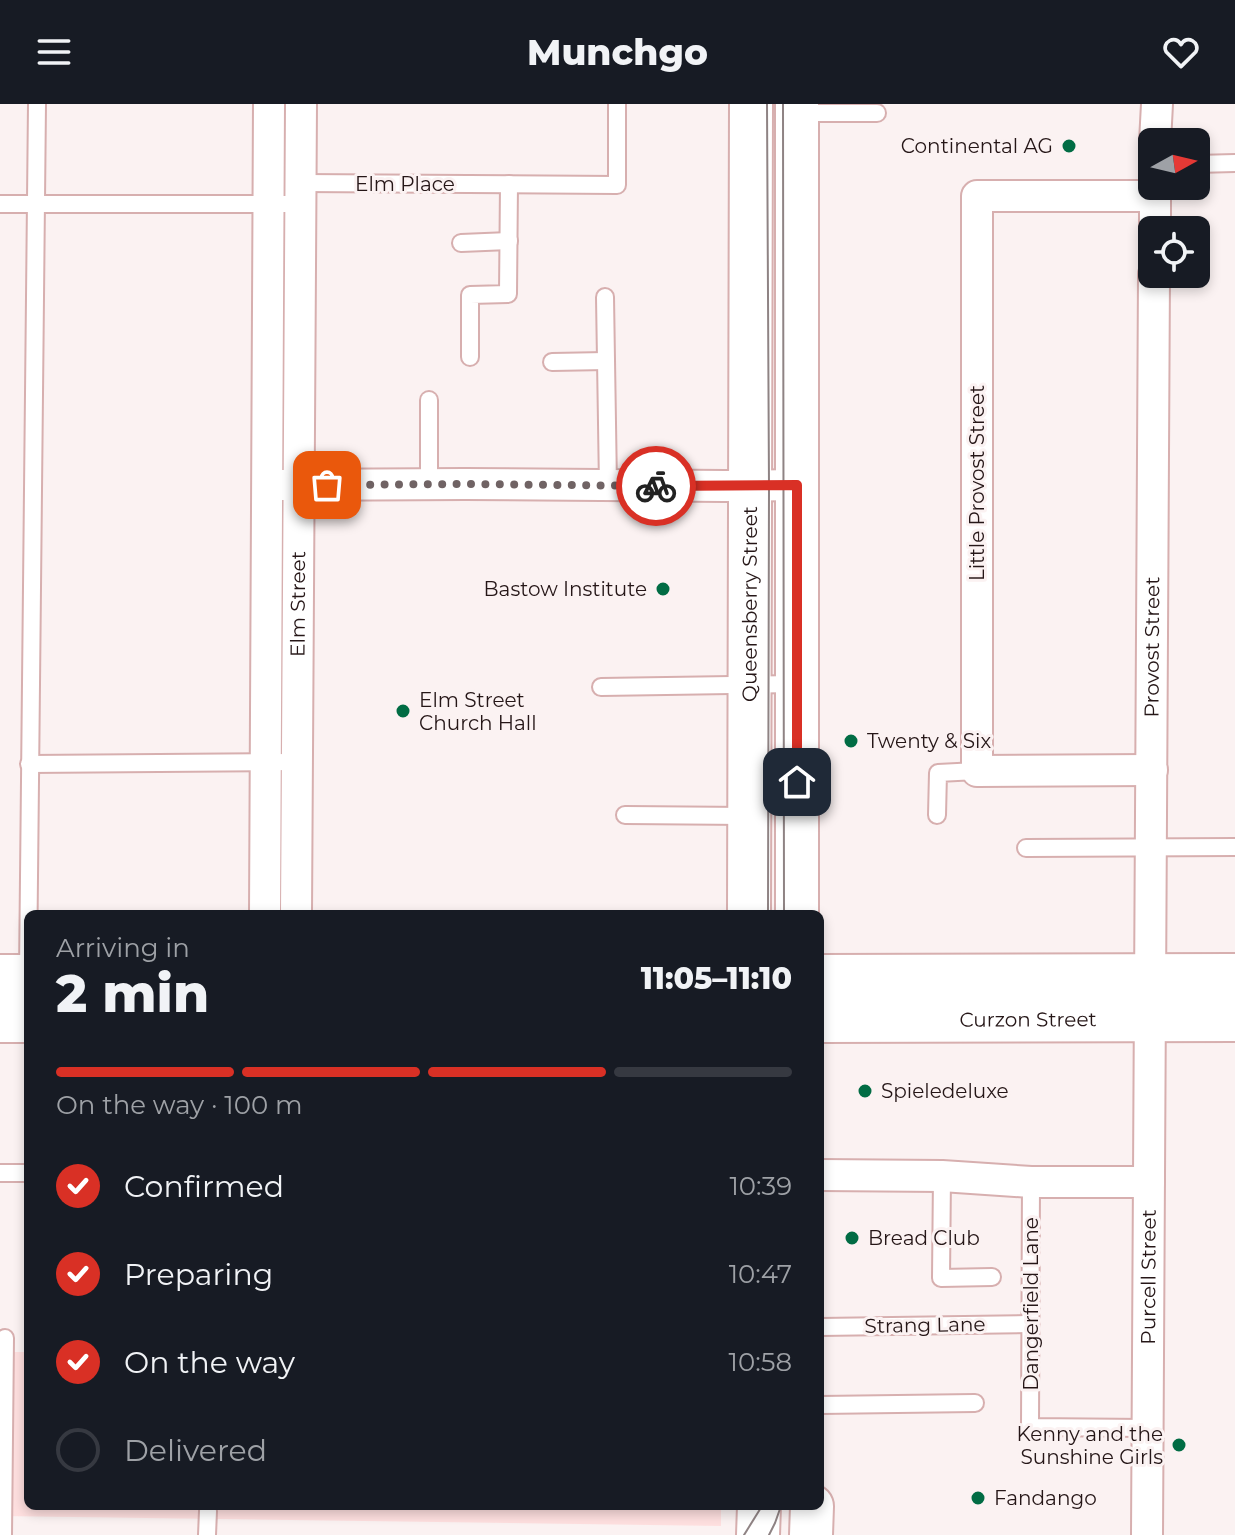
<!DOCTYPE html>
<html lang="en">
<head>
<meta charset="utf-8">
<style>
	:root { --surface:#171b24; --page:#242831; --text:#f1f3f6; --muted:#9ea1a6; --line:#363941; --accent:#d93025 }
	body { margin:0; font-family:Montserrat,sans-serif; background:var(--page); color:var(--text); height:100vh; display:flex; flex-direction:column; font-size:30px; white-space:nowrap }
	* { box-sizing:border-box; margin:0 }
	p { font-size:26px; color:var(--muted) }
	.icon { flex:none; width:44px; height:44px; fill:none; stroke:currentColor; stroke-width:2; stroke-linecap:round; stroke-linejoin:round }
	.map { position:relative; flex:1; overflow:hidden }
	.panel { position:absolute; left:24px; top:806px; width:800px; height:600px; display:flex; flex-direction:column; background:var(--surface); border-radius:12px; box-shadow:0 4px 12px #0003 }
	.panel>* { flex:none }
	.needle { width:52px; rotate:82deg }
	.tools { position:absolute; left:1138px; top:24px; display:grid; gap:16px }
	.tools a { display:grid; place-items:center; width:72px; height:72px; border-radius:12px; background:var(--surface); box-shadow:0 4px 12px #0003; font-size:40px }
	.pin { position:absolute; display:grid; place-items:center; width:68px; height:68px; color:#fff; margin:-34px; border-radius:16px; box-shadow:0 4px 12px #0006 }
	.courier { position:absolute; display:grid; place-items:center; width:80px; height:80px; margin:-40px; border:6px solid #d93025; border-radius:50%; background:#fff; color:#222; box-shadow:0 2px 10px #0007 }
	.headline em { font-style:normal; font-weight:800 }
	.headline div { display:flex; flex-direction:column-reverse }
	.headline { display:flex; align-items:center; justify-content:space-between; height:136px; padding:0 32px }
	h1 { font-size:52px; font-weight:800; line-height:60px }
	.bar { display:grid; grid-template-columns:repeat(4,1fr); gap:12px 8px; align-content:center; height:96px; padding:0 32px }
	.bar i { height:10px; border-radius:6px; background:var(--line) }
	.bar .current { background:var(--accent) }
	.bar p { grid-column:span 4 }
	ol { padding:0 32px; list-style:none }
	li { display:flex; align-items:center; gap:24px; height:88px }
	li p { margin-inline-start:auto }
	li .icon { padding:8px; border-radius:50%; background:var(--accent); color:#fff; stroke-width:4 }
	li:last-child { color:var(--muted) }
	li i { width:44px; height:44px; border:4px solid var(--line); border-radius:50% }
	header { display:flex; justify-content:space-between; align-items:center; height:104px; padding:0 32px; background:var(--surface); font-size:36px; font-weight:800 }
	.map>svg:first-child { display:block }
</style>
</head>
<body>
<header><svg class="icon" aria-label="menu" viewBox="0 0 24 24"><path d="M4 6h16M4 12h16M4 18h16"/></svg>Munchgo<svg class="icon" aria-label="heart" viewBox="0 0 24 24"><path d="M12 20l-8-8c-3-5 5-10 8-4 3-6 11-1 8 4z"/></svg></header>
<div class="map">
<svg width="1235" height="1431" viewBox="0 0 1235 1431">
	<rect width="100%" height="100%" fill="#fbf2f2"/>
	<polygon fill="#fedfdf" points="0,1248 28,1248 28,1402 721,1402 721,1422 0,1412"/>
	<g fill="none" stroke-linecap="round" stroke-linejoin="round">
		<g stroke="#d7afaf" stroke-width="20">
			<g id="lane">
				<polyline points="799,9 877,9"/>
				<polyline points="1196,60 1235,59"/>
				<polyline points="300,79 617,81 617,0"/>
				<polyline points="0,100 300,100"/>
				<polyline points="461,139 509,137"/>
				<polyline points="605,193 608,382"/>
				<polyline points="470,253 470,191 508,190 509,80"/>
				<polyline points="552,258 606,257"/>
				<polyline points="429,380 429,296"/>
				<polyline points="601,583 795,580"/>
				<polyline points="29,660 297,658"/>
				<polyline points="625,711 747,712"/>
				<polyline points="937,711 938,669 977,667"/>
				<polyline points="1026,744 1235,743"/>
				<polyline points="28,870 37,0"/>
				<polyline points="0,1069 28,1069"/>
				<polyline points="942,1072 941,1174 992,1173"/>
				<polyline points="1031,1078 1030,1323 1146,1324"/>
				<polyline points="820,1223 1030,1220"/>
				<polyline points="820,1301 975,1299"/>
				<polyline points="3,1431 5,1234"/>
				<polyline points="207,1431 208,1407"/>
			</g>
		</g>
		<g stroke="#d7afaf" stroke-width="34">
			<g id="street">
				<polyline points="1155,38 1157,0"/>
				<polyline points="1155,126 1155,82"/>
				<polyline points="281,381 465,380 725,382 797,381"/>
				<polyline points="1152,666 977,667 977,92 1155,92"/>
				<polyline points="265,810 269,0"/>
				<path id="s1" d="M296,810L301,0"/>
				<polyline points="820,1071 942,1072 1031,1078 1149,1078"/>
				<path id="s2" d="M1147,1431L1154,170"/>
			</g>
		</g>
		<g stroke="#d7afaf" stroke-width="46">
			<g id="secondary">
				<path id="s3" d="M749,810L751,0"/>
				<polyline points="797,810 797,0"/>
				<polyline points="758,1431 759,1402"/>
				<polyline points="811,1431 812,1402"/>
			</g>
		</g>
		<g stroke="#d7afaf" stroke-width="48">
			<g id="highway">
				<polyline points="0,873 28,873"/>
				<polyline points="820,873 1235,872"/>
				<polyline points="0,916 28,916"/>
				<path id="s4" d="M820,916L1235,915"/>
			</g>
		</g>
		<use href="#lane" stroke="#fff" stroke-width="16"/>
		<use href="#street" stroke="#fff" stroke-width="30"/>
		<use href="#secondary" stroke="#fff" stroke-width="42"/>
		<use href="#highway" stroke="#fff" stroke-width="44"/>
		<g stroke="#8f8384" stroke-width="2">
			<polyline points="767,0 769,382 768,810"/>
			<polyline points="783,0 784,810"/>
			<polyline points="744,1431 762,1402"/>
			<polyline points="769,1431 775,1419 781,1402"/>
		</g>
	</g>
	<g fill="none" stroke-linecap="round" stroke-linejoin="round">
		<polyline stroke="#706364" stroke-width="8" stroke-dasharray="0 14.4" points="327,381 465,380 656,382"/>
		<polyline stroke="#d93025" stroke-width="10" points="656,382 797,381 797,678"/>
	</g>
	<g fill="#016c44" stroke="#fbf2f2" stroke-width="3">
		<circle cx="1069" cy="42" r="8"/>
		<circle cx="663" cy="485" r="8"/>
		<circle cx="403" cy="607" r="8"/>
		<circle cx="851" cy="637" r="8"/>
		<circle cx="865" cy="987" r="8"/>
		<circle cx="852" cy="1134" r="8"/>
		<circle cx="1179" cy="1341" r="8"/>
		<circle cx="978" cy="1394" r="8"/>
	</g>
	<g text-anchor="middle" dominant-baseline="central" stroke-width="6" stroke-linejoin="round" paint-order="stroke">
		<g font-size="20" fill="#251617" stroke="#fbf2f2" text-anchor="start">
			<text x="1053" y="42" text-anchor="end">Continental AG</text>
			<text x="647" y="485" text-anchor="end">Bastow Institute</text>
			<text x="419" y="596">Elm Street<tspan x="419" dy="23">Church Hall</tspan></text>
			<text x="867" y="637">Twenty &amp; Six</text>
			<text x="881" y="987">Spieledeluxe</text>
			<text x="868" y="1134">Bread Club</text>
			<text x="1163" y="1330" text-anchor="end">Kenny and the<tspan x="1163" dy="23">Sunshine Girls</tspan></text>
			<text x="994" y="1394">Fandango</text>
		</g>
		<g font-size="20" fill="#251617" stroke="#fbf2f2">
			<text x="405" y="80">Elm Place</text>
			<text transform="translate(977 379) rotate(-90)">Little Provost Street</text>
			<text stroke="none"><textPath href="#s1" startOffset="310">Elm Street</textPath></text>
			<text stroke="none"><textPath href="#s3" startOffset="310">Queensberry Street</textPath></text>
			<text stroke="none"><textPath href="#s2" startOffset="888">Provost Street</textPath></text>
			<text stroke="none"><textPath href="#s4" startOffset="208">Curzon Street</textPath></text>
			<text stroke="none"><textPath href="#s2" startOffset="258">Purcell Street</textPath></text>
			<text transform="translate(1031 1200) rotate(-90)">Dangerfield Lane</text>
			<text transform="translate(925 1221) rotate(-1)">Strang Lane</text>
		</g>
	</g>
</svg>
<div class="tools">
<a><svg class="needle" viewBox="-14 -14 28 28"><path d="M0-13l5 13h-10z" fill="#e53935"/><path d="M0 13l5-13h-10z" fill="#9ea1a6"/></svg></a>
<a><svg class="icon" aria-label="locate" viewBox="0 0 24 24"><circle cx="12" cy="12" r="6"/><path d="M12 2v4M12 18v4M2 12h4M18 12h4"/></svg></a>
</div>
<div class="pin" style="left:327px;top:381px;background:#ea580c"><svg class="icon" aria-label="bag" viewBox="0 0 24 24"><path d="M5 8h14l-1 12H6zM9 8a3 3 0 0 1 6 0"/></svg></div>
<div class="pin" style="left:797px;top:678px;background:#1f2937"><svg class="icon" aria-label="home" viewBox="0 0 24 24"><path d="M3 11l9-7 9 7M6 9v11h12V9"/></svg></div>
<div class="courier" style="left:656px;top:382px"><svg class="icon" aria-label="bike" viewBox="0 0 24 24"><circle cx="6" cy="16" r="4"/><circle cx="18" cy="16" r="4"/><path d="M6 16l4-8h5l3 8M10 8l3 8H6M13 5h3"/></svg></div>
<section class="panel">
<div class="headline"><div><h1>2 min</h1><p>Arriving in</p></div><em>11:05–11:10</em></div>
<div class="bar"><i class="current"></i><i class="current"></i><i class="current"></i><i></i><p>On the way · 100 m</p></div>
<ol>
<li><svg class="icon" aria-label="check" viewBox="0 0 24 24"><path d="M5 12l5 5 9-10"/></svg>Confirmed<p>10:39</p></li>
<li><svg class="icon" aria-label="check" viewBox="0 0 24 24"><path d="M5 12l5 5 9-10"/></svg>Preparing<p>10:47</p></li>
<li><svg class="icon" aria-label="check" viewBox="0 0 24 24"><path d="M5 12l5 5 9-10"/></svg>On the way<p>10:58</p></li>
<li><i></i>Delivered</li>
</ol>
</section>
</div>
</body>
</html>
